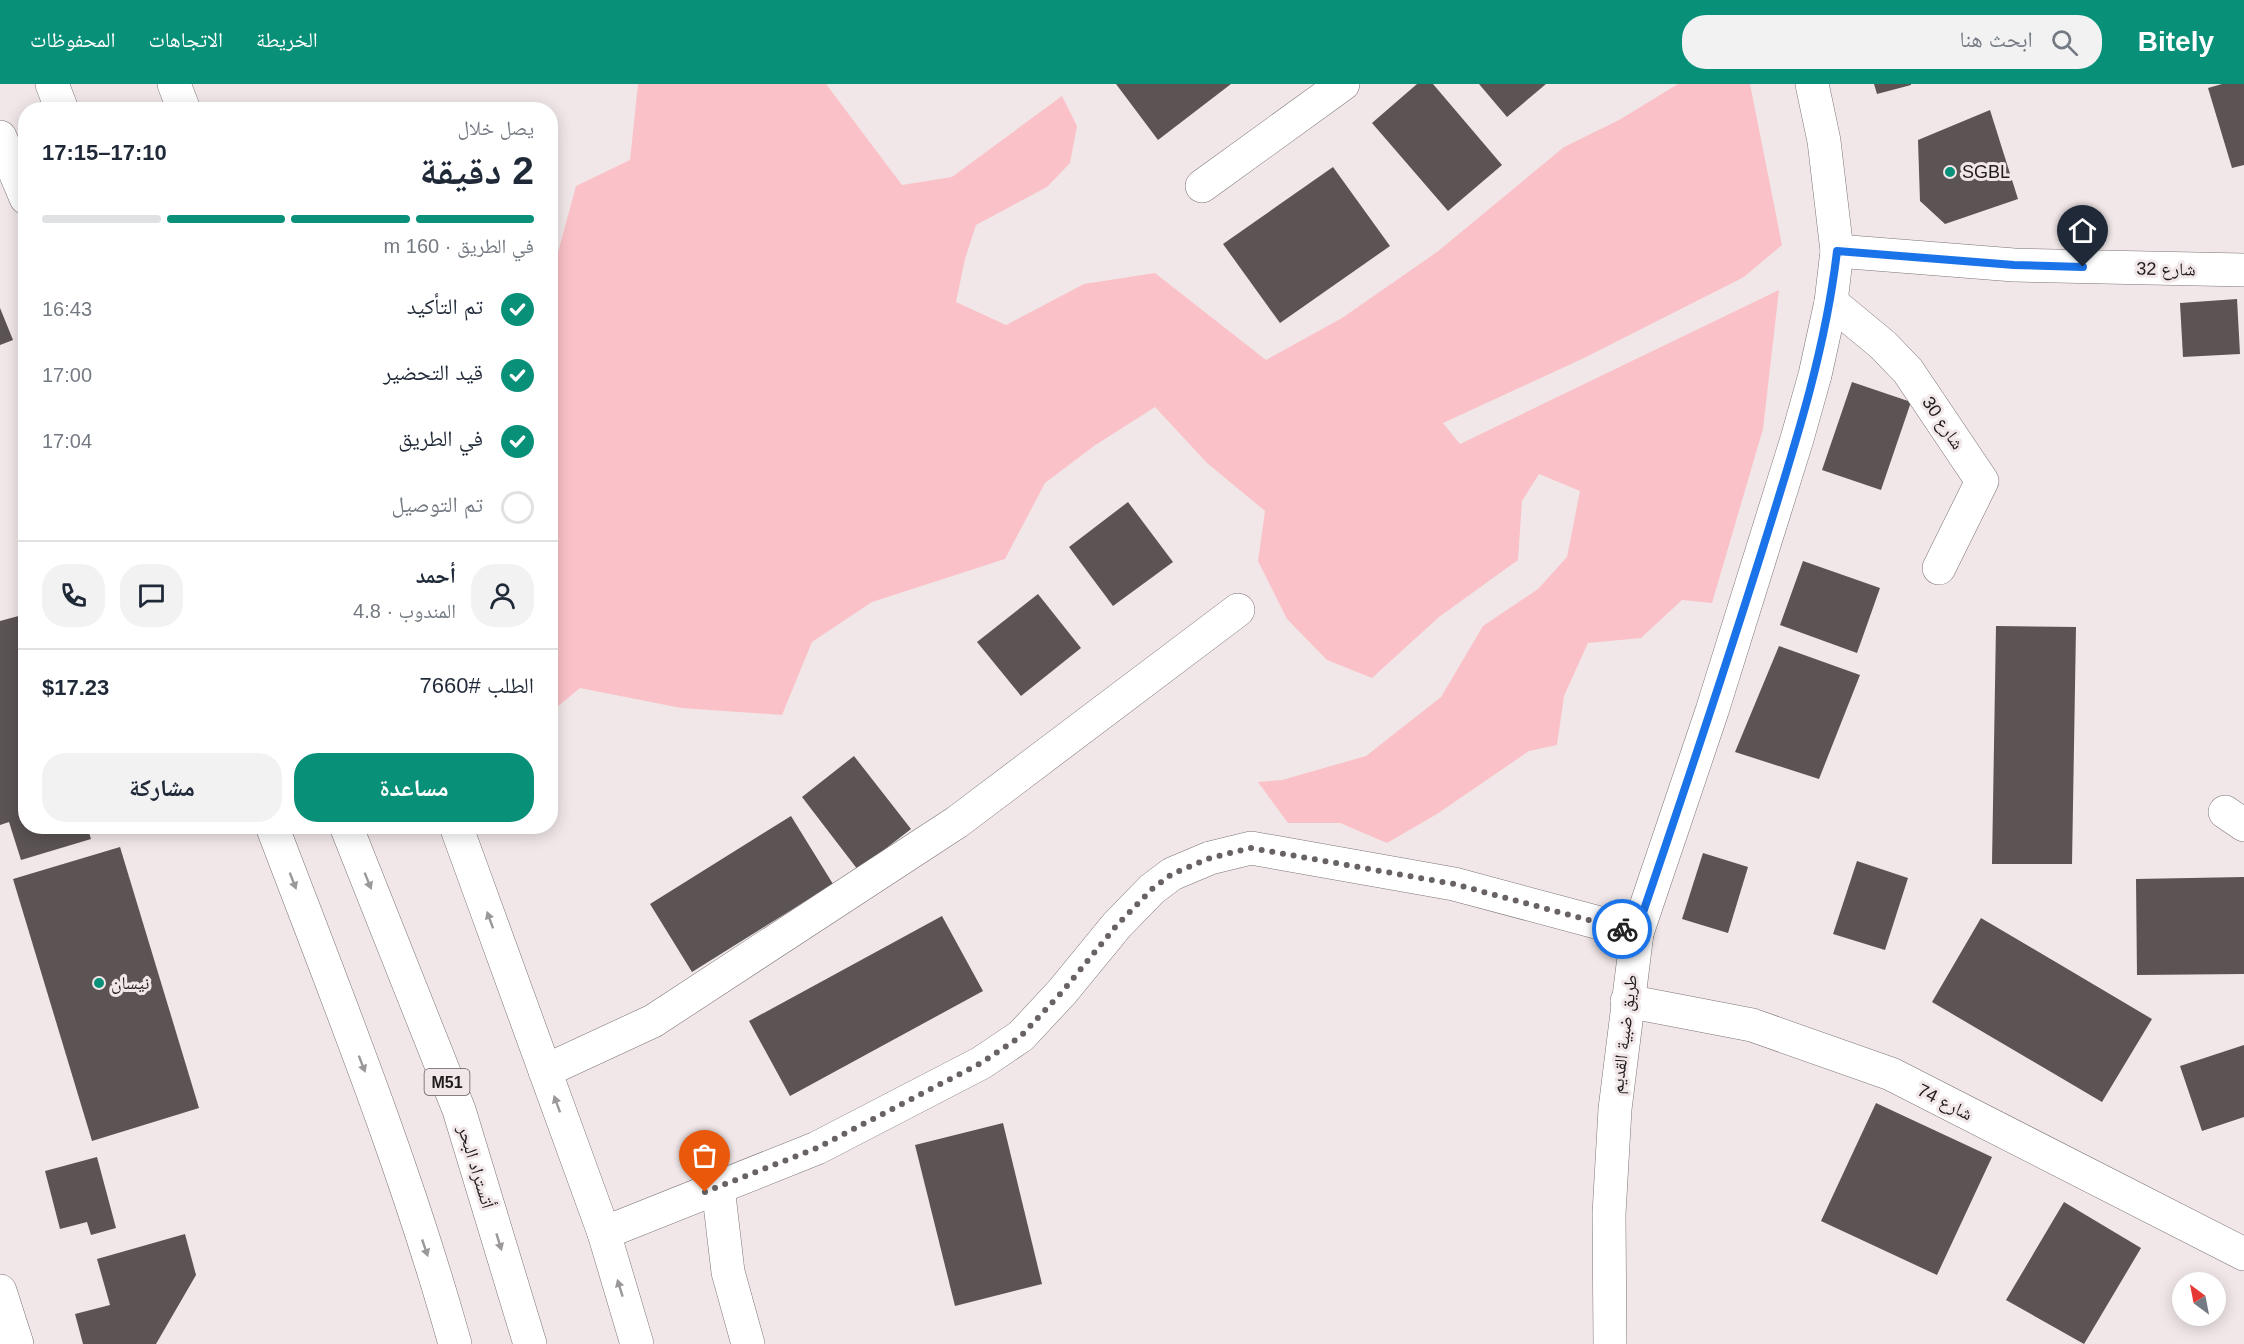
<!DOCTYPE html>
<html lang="ar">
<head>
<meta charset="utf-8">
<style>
	:root { --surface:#fff; --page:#f2f2f3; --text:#1f2937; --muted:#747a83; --line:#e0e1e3; --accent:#099078 }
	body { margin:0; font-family:Arial,"Noto Naskh Arabic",sans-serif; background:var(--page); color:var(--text); direction:rtl; height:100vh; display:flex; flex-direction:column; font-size:22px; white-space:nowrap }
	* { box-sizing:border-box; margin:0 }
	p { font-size:20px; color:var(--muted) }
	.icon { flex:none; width:33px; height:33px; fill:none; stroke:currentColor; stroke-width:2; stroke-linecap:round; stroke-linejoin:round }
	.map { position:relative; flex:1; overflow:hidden; direction:ltr }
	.details { position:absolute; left:18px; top:18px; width:540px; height:732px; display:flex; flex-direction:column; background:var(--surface); border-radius:24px; box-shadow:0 3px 15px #0003; direction:rtl }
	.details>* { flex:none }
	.needle { width:39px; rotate:328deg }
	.fabs { position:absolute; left:2172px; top:1188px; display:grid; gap:12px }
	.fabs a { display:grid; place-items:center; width:54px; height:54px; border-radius:50%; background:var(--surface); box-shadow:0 3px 15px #0003; font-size:30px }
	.pin { position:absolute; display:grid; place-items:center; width:51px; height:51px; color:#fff; margin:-62px -26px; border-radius:50% 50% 50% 0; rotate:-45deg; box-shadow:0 0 6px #0007 }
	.pin .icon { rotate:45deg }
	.courier { position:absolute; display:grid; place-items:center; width:60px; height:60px; margin:-30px; border:4px solid #1a73e8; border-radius:50%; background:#fff; color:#222; box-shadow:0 2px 8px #0007 }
	.overview em { font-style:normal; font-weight:700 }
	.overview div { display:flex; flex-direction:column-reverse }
	.overview { display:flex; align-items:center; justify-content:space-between; height:102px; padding:0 24px }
	h1 { font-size:39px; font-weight:700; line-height:45px }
	.bar { display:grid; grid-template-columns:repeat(4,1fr); gap:9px 6px; align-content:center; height:72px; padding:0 24px }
	.bar i { height:8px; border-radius:4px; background:var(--line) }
	.bar .current { background:var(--accent) }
	.bar p { grid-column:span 4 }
	.line { display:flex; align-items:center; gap:15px; padding:0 24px; border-top:2px solid var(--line) }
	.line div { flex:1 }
	.round { display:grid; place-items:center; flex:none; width:63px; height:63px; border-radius:24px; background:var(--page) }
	ol { padding:0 24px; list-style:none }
	li { display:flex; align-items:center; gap:18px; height:66px }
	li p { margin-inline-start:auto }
	li .icon { padding:6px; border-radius:50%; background:var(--accent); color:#fff; stroke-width:4 }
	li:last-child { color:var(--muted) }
	li i { width:33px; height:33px; border:3px solid var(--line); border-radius:50% }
	.action { display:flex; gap:12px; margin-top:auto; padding:12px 24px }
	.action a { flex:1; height:69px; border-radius:24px; background:var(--accent); color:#fff; font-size:24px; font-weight:700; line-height:69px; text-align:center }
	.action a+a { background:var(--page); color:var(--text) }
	header { display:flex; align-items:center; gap:36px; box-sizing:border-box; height:84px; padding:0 30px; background:var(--accent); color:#fff }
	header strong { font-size:28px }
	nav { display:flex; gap:33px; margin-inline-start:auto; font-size:21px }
	.search { width:420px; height:54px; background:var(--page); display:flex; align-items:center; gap:15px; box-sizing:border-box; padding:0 21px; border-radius:24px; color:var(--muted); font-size:22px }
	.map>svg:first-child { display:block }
</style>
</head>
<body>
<header>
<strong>Bitely</strong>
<div class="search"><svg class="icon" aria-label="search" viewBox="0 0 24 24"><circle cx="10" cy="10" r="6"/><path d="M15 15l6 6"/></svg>ابحث هنا</div>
<nav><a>الخريطة</a><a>الاتجاهات</a><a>المحفوظات</a></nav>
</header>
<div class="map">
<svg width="2244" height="1260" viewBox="0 0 2244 1260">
	<rect width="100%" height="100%" fill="#f1e7e8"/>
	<polygon fill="#fac2c8" points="638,0 826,0 902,101 952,93 1062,12 1077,42 1070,79 1047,103 976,141 965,175 956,218 1006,241 1084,200 1155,189 1266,276 1342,234 1437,168 1564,63 1619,36 1678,0 1750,0 1782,161 1744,193 1584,274 1443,339 1460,360 1779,206 1763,345 1712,519 1682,516 1641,554 1588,559 1564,612 1557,661 1529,667 1437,730 1387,759 1340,739 1288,739 1258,698 1282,696 1366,672 1441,613 1483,542 1538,505 1567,473 1580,407 1539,390 1522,417 1518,476 1439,533 1372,594 1327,576 1287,535 1258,477 1265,427 1207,379 1155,323 1094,362 1045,399 1005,475 872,518 812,558 782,631 681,624 580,604 551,628 550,198 576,102 630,76"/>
	<g fill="#5b5354">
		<polygon points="1116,0 1231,0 1158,56"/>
		<polygon points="1417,0 1433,0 1502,81 1448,127 1372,39"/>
		<polygon points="1479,0 1546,0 1507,33"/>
		<polygon points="1874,0 1911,0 1911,1 1877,10"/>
		<polygon points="2222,0 2244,0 2244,81 2232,84 2208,4"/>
		<polygon points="1990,26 2018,115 1945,140 1920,117 1918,56"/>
		<polygon points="1333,83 1390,162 1280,239 1223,160"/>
		<polygon points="2237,215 2240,270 2183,273 2180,219"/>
		<polygon points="0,224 13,256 0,261"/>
		<polygon points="1852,298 1911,318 1881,406 1822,386"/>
		<polygon points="1128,418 1173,478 1113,522 1069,463"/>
		<polygon points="1803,477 1880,504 1857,569 1780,541"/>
		<polygon points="1038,510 1081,564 1021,612 977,558"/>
		<polygon points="26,530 26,742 87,742 91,755 21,776 9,738 0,741 0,537"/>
		<polygon points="1996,542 2076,543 2072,780 1992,780"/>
		<polygon points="1779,562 1860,591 1819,695 1735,668"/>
		<polygon points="854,672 911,745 858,786 802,713"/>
		<polygon points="791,732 833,800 692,888 650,820"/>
		<polygon points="120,763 199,1024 92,1057 13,795"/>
		<polygon points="1703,769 1748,783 1728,849 1682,835"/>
		<polygon points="1857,777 1908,794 1885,866 1833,850"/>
		<polygon points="2244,793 2244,890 2137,891 2136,795"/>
		<polygon points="942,832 983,907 790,1012 749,937"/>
		<polygon points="1981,834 2152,935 2102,1018 1932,918"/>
		<polygon points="2244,961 2244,1033 2202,1047 2180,982"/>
		<polygon points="1876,1019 1992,1073 1937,1191 1821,1137"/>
		<polygon points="1003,1039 1042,1200 955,1222 915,1061"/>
		<polygon points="97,1073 116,1144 91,1151 87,1138 60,1145 45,1087"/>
		<polygon points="2064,1118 2141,1164 2084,1260 2006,1216"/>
		<polygon points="185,1150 196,1191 156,1260 83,1260 75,1230 110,1221 97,1175"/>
	</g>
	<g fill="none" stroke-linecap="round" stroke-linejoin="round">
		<g stroke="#7d7475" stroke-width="34">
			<g id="minor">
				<polyline points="0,53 26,114"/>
				<polyline points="1202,102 1343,0"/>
				<polyline points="1837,167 2014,181 2244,186"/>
				<polyline points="1831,218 1883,261 1908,287 1982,397 1939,484"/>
				<polyline points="2225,728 2244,741"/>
				<path d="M272,742C337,913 406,1084 455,1260"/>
				<polyline points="1627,917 1752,941 1891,990 2244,1170"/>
				<polyline points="545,987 653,937 957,738 1238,526"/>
				<polyline points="718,1103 728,1188 748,1260"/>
				<polyline points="604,1149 817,1064 981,979 1021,952 1062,908 1117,841 1152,805 1172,790 1210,774 1251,764 1454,800 1637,849"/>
				<polyline points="1610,1260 1609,1130 1615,1025 1637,849 1712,627 1797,355 1815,291 1831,218 1837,167 1824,57 1812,0"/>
			</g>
		</g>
		<g stroke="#7d7475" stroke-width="34">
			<g id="highway">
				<polyline points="52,0 62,26"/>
				<polyline points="174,0 184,26"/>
				<polyline points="346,742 459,1026 530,1260"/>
				<polyline points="456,742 604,1149 637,1260"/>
				<polyline points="0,1207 17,1260"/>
			</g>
		</g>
		<use href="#minor" stroke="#fff" stroke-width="33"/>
		<use href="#highway" stroke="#fff" stroke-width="33"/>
	</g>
	<defs><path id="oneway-solid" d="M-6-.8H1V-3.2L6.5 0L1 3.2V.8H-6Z" transform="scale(1.5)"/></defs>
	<g fill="#9a9899">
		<use href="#oneway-solid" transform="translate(293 797) rotate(69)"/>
		<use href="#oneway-solid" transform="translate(368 797) rotate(68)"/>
		<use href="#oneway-solid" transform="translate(490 836) rotate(-110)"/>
		<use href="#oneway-solid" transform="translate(362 980) rotate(69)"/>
		<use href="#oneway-solid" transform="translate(557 1020) rotate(-110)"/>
		<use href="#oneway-solid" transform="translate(499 1158) rotate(73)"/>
		<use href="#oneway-solid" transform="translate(425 1164) rotate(71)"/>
		<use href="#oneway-solid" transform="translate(620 1204) rotate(-107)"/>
	</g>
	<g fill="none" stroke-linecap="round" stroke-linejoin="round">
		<polyline stroke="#686263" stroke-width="6" stroke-dasharray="0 10.8" points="705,1108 817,1064 981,979 1008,961 1021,952 1062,908 1117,841 1152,805 1172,790 1210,774 1251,764 1454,800 1622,845"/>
		<path stroke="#1a73e8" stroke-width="8" d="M1622,845L1636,849C1679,723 1721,597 1761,470C1792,370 1825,271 1837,167L2014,181L2083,183"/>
	</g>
	<g fill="#099078" stroke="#f1e7e8" stroke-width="2">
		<circle cx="1950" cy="88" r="6"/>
		<circle cx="99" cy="899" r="6"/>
	</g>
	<g text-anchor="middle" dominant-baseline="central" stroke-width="6" stroke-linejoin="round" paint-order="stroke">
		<rect fill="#f1e7e8" stroke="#5e5859" stroke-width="1.5" x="424.5" y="985" width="45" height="26" rx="4.5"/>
		<g font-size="16" font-weight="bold" fill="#1f1b1c">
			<text x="447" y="998">M51</text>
		</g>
		<g font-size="18" fill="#1f1b1c" stroke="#f1e7e8" text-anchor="start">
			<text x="1962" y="88">SGBL</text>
			<text x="111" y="899">نيسان</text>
		</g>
		<g font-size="18" fill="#1f1b1c" stroke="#f1e7e8">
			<text transform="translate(2166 185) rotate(1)">شارع 32</text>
			<text transform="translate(1943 339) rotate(56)">شارع 30</text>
			<text transform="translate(1624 950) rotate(-83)">طريق ضبية القديم</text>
			<text transform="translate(1945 1018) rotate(27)">شارع 74</text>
			<text transform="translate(476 1083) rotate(73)">أتستراد البحر</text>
		</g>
	</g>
</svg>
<div class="fabs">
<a><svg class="needle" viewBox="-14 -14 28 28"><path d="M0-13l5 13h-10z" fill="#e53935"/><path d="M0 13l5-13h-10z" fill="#747a83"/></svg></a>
</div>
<div class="pin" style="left:705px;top:1108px;background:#ea580c"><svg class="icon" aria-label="bag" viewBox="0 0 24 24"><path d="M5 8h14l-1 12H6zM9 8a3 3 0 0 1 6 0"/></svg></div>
<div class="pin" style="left:2083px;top:183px;background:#1f2937"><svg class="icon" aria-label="home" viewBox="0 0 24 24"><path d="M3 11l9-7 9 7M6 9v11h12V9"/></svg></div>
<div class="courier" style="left:1622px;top:845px"><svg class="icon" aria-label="bike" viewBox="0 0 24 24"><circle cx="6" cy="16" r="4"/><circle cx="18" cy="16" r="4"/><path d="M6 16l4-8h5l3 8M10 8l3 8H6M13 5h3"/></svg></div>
<section class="details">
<div class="overview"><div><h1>2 دقيقة</h1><p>يصل خلال</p></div><em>17:10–17:15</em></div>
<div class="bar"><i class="current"></i><i class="current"></i><i class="current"></i><i></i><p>في الطريق · 160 m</p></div>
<ol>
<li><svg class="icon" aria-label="check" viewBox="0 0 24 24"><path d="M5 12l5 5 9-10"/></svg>تم التأكيد<p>16:43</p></li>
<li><svg class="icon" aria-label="check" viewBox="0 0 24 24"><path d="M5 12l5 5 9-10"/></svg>قيد التحضير<p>17:00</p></li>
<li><svg class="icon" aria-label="check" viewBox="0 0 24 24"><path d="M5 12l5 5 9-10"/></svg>في الطريق<p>17:04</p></li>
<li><i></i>تم التوصيل</li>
</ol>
<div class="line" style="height:108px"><a class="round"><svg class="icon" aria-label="person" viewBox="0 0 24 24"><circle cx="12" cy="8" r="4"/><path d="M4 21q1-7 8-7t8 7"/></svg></a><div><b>أحمد</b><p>المندوب · 4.8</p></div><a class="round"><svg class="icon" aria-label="chat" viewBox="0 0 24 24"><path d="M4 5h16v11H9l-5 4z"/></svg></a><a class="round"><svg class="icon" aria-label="phone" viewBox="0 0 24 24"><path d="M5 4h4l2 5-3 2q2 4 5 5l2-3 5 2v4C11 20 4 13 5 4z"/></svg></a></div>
<div class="line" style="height:78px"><div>الطلب #7660</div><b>$17.23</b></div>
<div class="action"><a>مساعدة</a><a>مشاركة</a></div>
</section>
</div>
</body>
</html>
